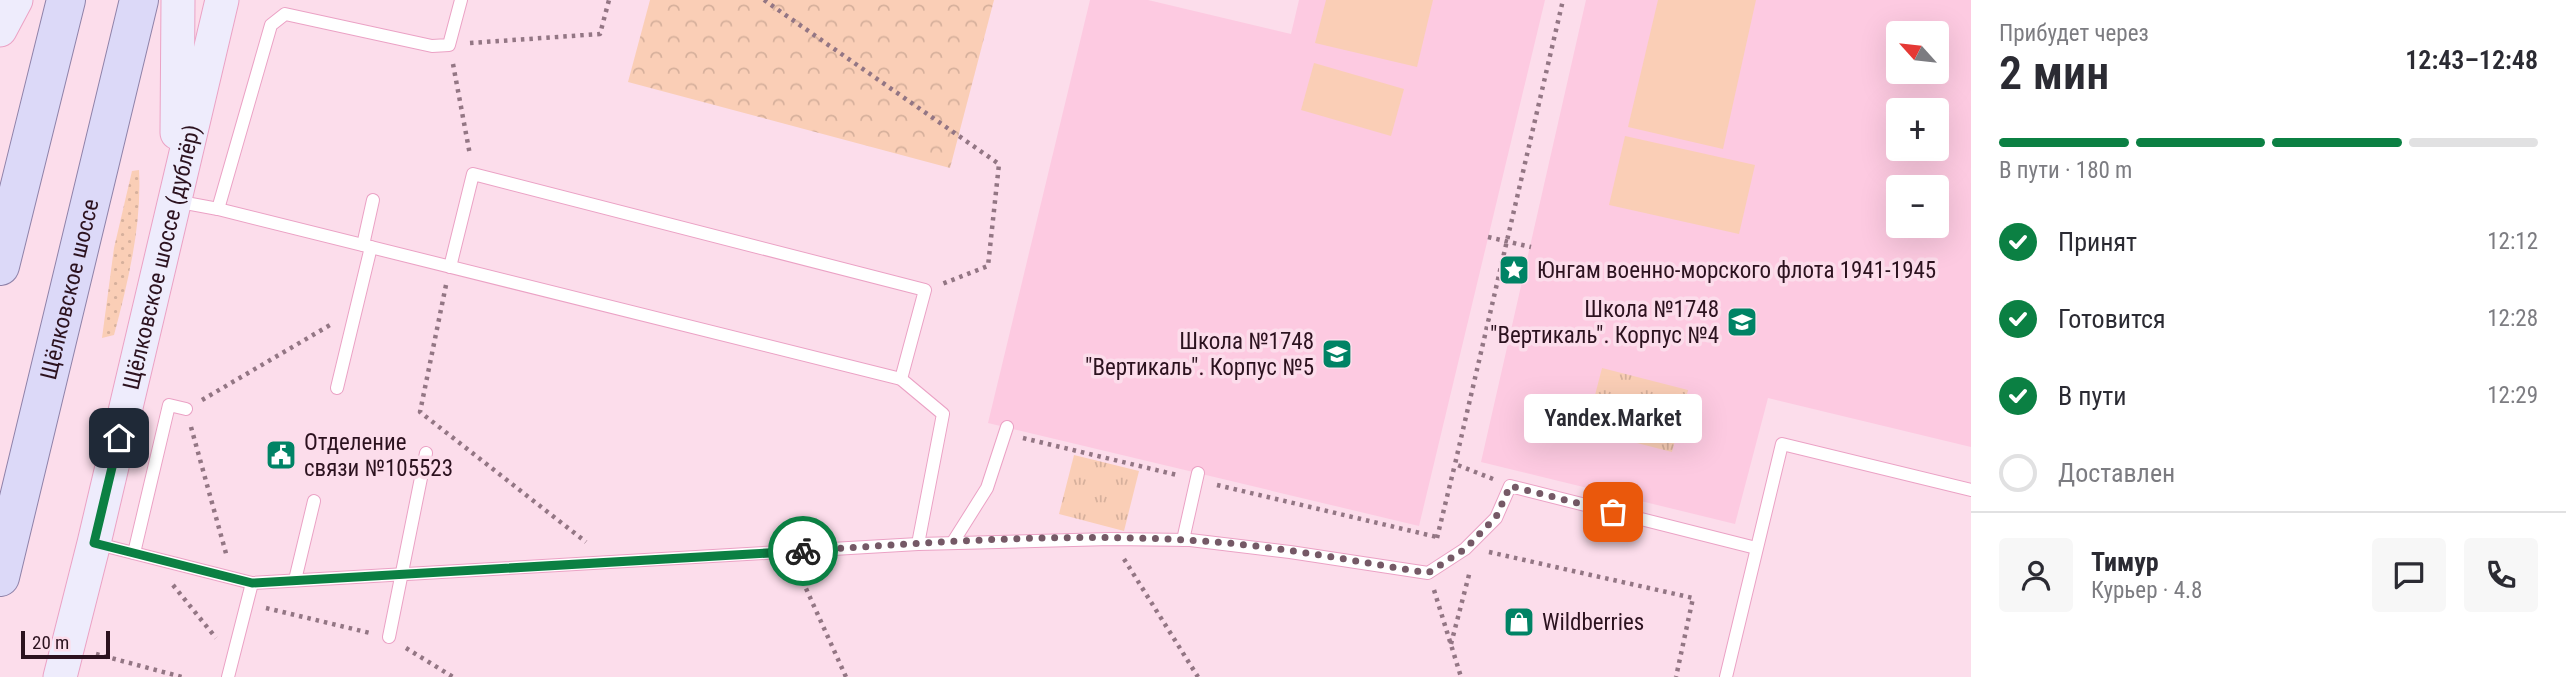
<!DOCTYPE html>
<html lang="ru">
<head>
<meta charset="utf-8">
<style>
	:root { --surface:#fff; --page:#f7f7f7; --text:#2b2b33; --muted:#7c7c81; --line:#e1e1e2; --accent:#0b8043 }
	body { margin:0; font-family:"Roboto Condensed",sans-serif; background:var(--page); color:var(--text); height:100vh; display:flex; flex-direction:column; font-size:26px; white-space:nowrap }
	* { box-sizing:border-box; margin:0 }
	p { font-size:23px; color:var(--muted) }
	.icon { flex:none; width:38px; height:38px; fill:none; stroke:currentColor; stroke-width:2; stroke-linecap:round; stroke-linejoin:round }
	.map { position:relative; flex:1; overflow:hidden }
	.panel { display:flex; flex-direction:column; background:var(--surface); width:595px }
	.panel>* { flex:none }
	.needle { width:46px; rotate:297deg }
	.controls { position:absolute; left:1886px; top:21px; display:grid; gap:14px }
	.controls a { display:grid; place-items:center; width:63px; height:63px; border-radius:7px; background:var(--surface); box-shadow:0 7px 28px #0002; font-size:35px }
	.scale { position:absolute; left:21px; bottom:18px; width:89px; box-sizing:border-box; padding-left:7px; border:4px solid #2c121f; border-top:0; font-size:19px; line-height:24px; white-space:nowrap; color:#2c121f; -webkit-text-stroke:5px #fcddeb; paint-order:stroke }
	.pin { position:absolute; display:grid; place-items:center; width:60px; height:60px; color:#fff; margin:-30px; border-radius:14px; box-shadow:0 4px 10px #0006 }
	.courier { position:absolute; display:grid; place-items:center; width:70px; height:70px; margin:-35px; border:5px solid #0b8043; border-radius:50%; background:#fff; color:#222; box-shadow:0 2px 9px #0007 }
	.bubble { position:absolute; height:49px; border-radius:7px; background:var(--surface); box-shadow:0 7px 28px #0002; font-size:23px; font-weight:600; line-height:49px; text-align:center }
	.summary em { font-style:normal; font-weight:600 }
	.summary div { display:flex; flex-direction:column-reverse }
	.summary { display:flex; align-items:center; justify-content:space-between; height:119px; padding:0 28px }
	h1 { font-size:46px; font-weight:600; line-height:52px }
	.bar { display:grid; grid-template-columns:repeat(4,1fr); gap:10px 7px; align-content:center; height:84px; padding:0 28px }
	.bar i { height:9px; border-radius:5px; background:var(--line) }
	.bar .current { background:var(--accent) }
	.bar p { grid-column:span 4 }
	.line { display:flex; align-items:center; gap:18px; padding:0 28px; border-top:2px solid var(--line) }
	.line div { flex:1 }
	.round { display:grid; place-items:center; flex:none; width:74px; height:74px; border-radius:7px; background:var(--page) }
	ol { padding:0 28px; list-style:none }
	li { display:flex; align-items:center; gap:21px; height:77px }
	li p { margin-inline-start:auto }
	li .icon { padding:7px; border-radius:50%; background:var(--accent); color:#fff; stroke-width:4 }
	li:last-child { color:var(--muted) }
	li i { width:38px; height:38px; border:4px solid var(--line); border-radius:50% }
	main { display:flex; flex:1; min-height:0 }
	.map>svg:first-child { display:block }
</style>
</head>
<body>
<main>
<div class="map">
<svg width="1971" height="677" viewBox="0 0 1971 677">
	<defs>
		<pattern id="grass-dots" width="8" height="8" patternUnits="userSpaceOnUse" patternTransform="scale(1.75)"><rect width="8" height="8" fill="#faceb6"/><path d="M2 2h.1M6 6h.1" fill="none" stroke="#d6b09c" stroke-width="1.8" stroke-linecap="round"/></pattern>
		<pattern id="forest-crowns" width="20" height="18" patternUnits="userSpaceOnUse" patternTransform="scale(1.75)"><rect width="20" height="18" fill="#faceb6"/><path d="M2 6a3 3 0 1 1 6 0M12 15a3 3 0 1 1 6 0" fill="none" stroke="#d6b09c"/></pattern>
		<pattern id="park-tufts" width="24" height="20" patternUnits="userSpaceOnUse" patternTransform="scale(1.75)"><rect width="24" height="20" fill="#faceb6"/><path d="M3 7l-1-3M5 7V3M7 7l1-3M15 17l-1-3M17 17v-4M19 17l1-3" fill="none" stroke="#d6b09c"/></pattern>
	</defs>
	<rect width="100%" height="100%" fill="#fcddeb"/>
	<g fill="#fdcae1" fill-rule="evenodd">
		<polygon points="1090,0 1148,0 1291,34 1299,0 1545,0 1419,526 988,423"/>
		<path d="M1586,0H1971V447L1768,398L1735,524L1481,462ZM1899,33H1937V72H1899ZM1899,110H1937V149H1899ZM1899,187H1937V226H1899Z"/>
	</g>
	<path fill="url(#grass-dots)" d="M139,170C142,225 128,282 114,335L102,338L114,248L132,171Z"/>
	<polygon fill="url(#forest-crowns)" points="650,0 994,0 950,168 628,82"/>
	<g fill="url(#park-tufts)">
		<polygon points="1602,368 1688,390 1672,452 1586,430"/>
		<polygon points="1074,455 1139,471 1124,531 1059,514"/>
	</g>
	<g fill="#faceb6">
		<polygon points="1326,0 1433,0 1417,67 1315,43"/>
		<polygon points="1658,0 1756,0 1723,149 1628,127"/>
		<polygon points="1314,63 1404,89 1391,136 1301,110"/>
		<polygon points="1625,136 1755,165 1739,234 1609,205"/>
	</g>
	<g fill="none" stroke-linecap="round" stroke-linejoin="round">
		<g stroke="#eba2c5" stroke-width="14">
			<g id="lane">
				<polyline points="175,201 218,209 901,379 943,414 918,544"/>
				<polyline points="218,209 271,25 285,14 432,46 449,45 461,0"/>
				<polyline points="363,245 373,200"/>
				<polyline points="450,267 473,174 925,290 901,379"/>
				<polyline points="337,388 371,247"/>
				<polyline points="1183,540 1198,473"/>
				<polyline points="953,542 987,488 1007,427"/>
				<polyline points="94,543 252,583 918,544 1111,539 1190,540 1290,552 1428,573 1465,549 1496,518 1510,486 1756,548"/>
				<polyline points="134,553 169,405 186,409"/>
				<polyline points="295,580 314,501"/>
				<polyline points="389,637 426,453"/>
				<polyline points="228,677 252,583"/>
				<polyline points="1726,677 1782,444 1971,490"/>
			</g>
		</g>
		<g stroke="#eba2c5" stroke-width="35">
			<g id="secondary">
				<polyline points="0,30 16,0"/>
				<polyline points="177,133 178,0"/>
				<path id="s1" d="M60,677L94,543L222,0"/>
			</g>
		</g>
		<g stroke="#8f82a9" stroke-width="40">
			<g id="primary">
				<polyline points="0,266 66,0"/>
				<path id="s2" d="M0,577L139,0"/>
			</g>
		</g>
		<g stroke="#937684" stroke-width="4.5" stroke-dasharray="3.5 5" stroke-linecap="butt">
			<polyline points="764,0 999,164 988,266 942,284"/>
			<polyline points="470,43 600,34 609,0"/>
			<polyline points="453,64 470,155"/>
			<polyline points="1488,237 1531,247"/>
			<polyline points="446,285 420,412 586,542"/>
			<polyline points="202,400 330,325"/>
			<polyline points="191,427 227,557"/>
			<polyline points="1023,438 1177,475"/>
			<polyline points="1493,479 1455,464 1563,0"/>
			<polyline points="1217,485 1437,537"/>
			<polyline points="1437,538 1455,464"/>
			<polyline points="1489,552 1693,598 1676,677"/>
			<polyline points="1124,559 1198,677"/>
			<polyline points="799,573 846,677"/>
			<polyline points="173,585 216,638"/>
			<polyline points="1434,590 1461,677"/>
			<polyline points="266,608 370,633"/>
			<polyline points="1451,644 1470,571"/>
			<polyline points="406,648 453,677"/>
			<polyline points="96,654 182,677"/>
		</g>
		<use href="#lane" stroke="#fff" stroke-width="12"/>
		<use href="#secondary" stroke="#eeecfc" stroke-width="33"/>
		<use href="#primary" stroke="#dcd9f8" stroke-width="38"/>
	</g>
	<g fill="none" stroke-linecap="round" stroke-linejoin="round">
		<path stroke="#755966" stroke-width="7" stroke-dasharray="0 12.6" d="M803,551C930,542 1059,533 1186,540C1267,544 1348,560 1428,573L1465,549L1496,517L1510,486L1613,512"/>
		<polyline stroke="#0b8043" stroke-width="9" points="119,438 94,543 252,583 803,551"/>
	</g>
	<defs>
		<g id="sight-square" transform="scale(1.575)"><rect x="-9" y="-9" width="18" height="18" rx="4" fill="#008365" stroke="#fcddeb"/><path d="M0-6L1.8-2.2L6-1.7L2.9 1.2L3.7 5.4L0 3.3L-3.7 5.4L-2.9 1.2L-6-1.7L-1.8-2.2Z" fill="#fff"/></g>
		<g id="school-square" transform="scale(1.575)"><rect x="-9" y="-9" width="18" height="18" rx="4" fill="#008365" stroke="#fcddeb"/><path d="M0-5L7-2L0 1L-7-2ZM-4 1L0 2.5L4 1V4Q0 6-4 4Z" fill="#fff"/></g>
		<g id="civic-square" transform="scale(1.575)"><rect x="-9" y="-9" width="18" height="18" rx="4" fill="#008365" stroke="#fcddeb"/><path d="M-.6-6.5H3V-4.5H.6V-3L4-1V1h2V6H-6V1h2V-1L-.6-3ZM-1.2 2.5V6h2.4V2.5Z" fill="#fff"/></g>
		<g id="shop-square" transform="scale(1.575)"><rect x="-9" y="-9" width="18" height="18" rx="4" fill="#008365" stroke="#fcddeb"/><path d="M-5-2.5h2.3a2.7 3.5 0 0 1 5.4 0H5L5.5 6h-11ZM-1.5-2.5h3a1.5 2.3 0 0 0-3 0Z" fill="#fff"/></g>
	</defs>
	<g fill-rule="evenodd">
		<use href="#sight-square" x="1514" y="270"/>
		<use href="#school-square" x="1742" y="322"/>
		<use href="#school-square" x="1337" y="354"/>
		<use href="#civic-square" x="281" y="455"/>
		<use href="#shop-square" x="1519" y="622"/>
	</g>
	<g text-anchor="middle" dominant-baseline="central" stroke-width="7" stroke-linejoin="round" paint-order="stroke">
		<g font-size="23" fill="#2c121f" stroke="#fcddeb">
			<text stroke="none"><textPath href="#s1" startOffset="432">Щёлковское шоссе (дублёр)</textPath></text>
			<text stroke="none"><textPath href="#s2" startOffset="296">Щёлковское шоссе</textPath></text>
		</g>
		<g font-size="23" fill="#2c121f" stroke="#fcddeb" text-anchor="start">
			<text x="1537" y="270">Юнгам военно-морского флота 1941-1945</text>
			<text x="1719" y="309" text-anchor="end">Школа №1748<tspan x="1719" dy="26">"Вертикаль". Корпус №4</tspan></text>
			<text x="1314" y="341" text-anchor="end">Школа №1748<tspan x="1314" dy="26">"Вертикаль". Корпус №5</tspan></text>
			<text x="304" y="442">Отделение<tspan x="304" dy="26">связи №105523</tspan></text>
			<text x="1542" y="622">Wildberries</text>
		</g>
	</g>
</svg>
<div class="controls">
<a><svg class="needle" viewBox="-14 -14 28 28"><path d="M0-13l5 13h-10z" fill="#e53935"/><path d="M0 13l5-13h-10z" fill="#7c7c81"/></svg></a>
<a>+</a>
<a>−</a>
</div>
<div class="scale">20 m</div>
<div class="pin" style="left:1613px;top:512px;background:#ea580c"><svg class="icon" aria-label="bag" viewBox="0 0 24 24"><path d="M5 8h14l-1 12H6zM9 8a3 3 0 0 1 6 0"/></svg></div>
<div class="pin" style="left:119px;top:438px;background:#1f2937"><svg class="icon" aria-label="home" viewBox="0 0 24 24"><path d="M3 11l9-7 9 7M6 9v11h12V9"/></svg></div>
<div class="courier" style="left:803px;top:551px"><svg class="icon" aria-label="bike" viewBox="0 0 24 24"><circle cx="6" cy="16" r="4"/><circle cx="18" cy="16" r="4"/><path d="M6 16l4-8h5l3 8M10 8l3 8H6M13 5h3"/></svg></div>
<div class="bubble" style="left:1524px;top:394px;width:178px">Yandex.Market</div>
</div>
<section class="panel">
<div class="summary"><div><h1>2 мин</h1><p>Прибудет через</p></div><em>12:43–12:48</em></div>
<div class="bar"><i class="current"></i><i class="current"></i><i class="current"></i><i></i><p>В пути · 180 m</p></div>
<ol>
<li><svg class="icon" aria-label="check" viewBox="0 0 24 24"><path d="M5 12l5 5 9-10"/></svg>Принят<p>12:12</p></li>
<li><svg class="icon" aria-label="check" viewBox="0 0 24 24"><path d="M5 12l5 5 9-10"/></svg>Готовится<p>12:28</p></li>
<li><svg class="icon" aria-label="check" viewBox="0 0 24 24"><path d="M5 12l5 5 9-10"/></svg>В пути<p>12:29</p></li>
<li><i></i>Доставлен</li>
</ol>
<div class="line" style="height:126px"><a class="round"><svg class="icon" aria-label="person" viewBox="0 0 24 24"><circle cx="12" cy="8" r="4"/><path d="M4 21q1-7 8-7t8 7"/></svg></a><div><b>Тимур</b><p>Курьер · 4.8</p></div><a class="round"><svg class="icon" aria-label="chat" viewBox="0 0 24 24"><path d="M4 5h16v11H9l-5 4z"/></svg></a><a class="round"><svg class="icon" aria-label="phone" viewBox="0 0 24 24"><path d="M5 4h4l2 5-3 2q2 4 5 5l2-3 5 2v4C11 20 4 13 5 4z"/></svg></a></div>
</section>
</main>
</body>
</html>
